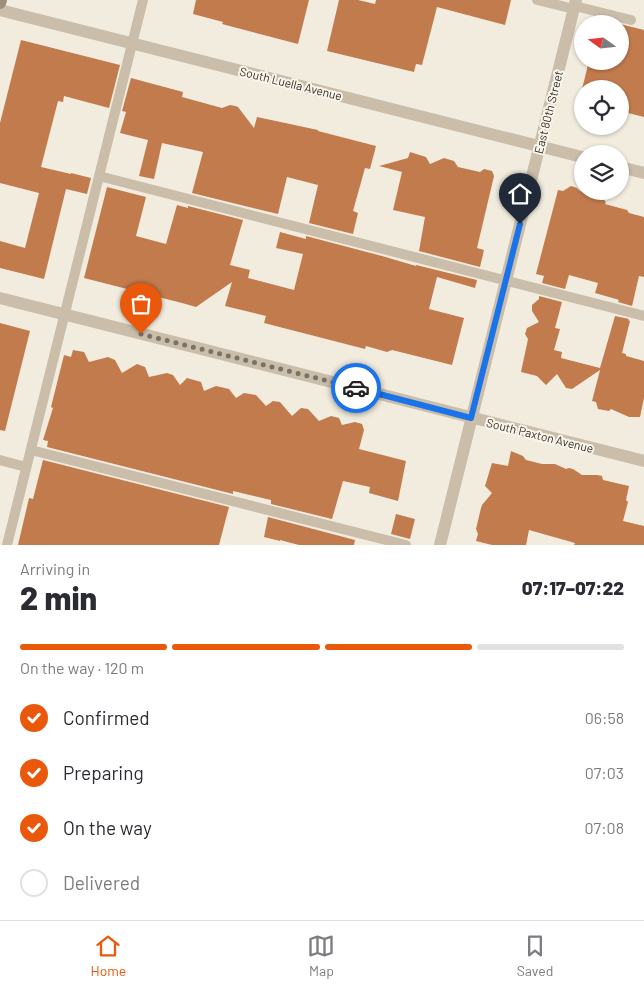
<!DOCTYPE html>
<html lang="en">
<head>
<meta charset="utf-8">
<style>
	:root { --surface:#fff; --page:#f2f2f3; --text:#2b2b33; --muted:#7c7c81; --line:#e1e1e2; --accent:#ea580c }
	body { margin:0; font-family:Barlow,sans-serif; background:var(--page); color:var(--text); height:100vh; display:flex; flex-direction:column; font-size:19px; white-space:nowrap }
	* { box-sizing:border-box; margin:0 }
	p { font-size:16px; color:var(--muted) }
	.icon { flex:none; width:28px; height:28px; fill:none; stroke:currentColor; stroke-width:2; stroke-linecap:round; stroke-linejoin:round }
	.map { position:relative; height:545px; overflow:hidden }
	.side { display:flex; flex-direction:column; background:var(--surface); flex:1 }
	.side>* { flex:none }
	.needle { width:32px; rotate:285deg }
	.buttons { position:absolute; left:574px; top:15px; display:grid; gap:10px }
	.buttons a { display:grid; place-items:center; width:55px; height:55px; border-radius:50%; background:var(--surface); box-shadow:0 1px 4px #0004; font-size:25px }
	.pin { position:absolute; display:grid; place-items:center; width:42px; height:42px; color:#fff; margin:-51px -21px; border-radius:50% 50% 50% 0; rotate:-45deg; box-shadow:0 0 5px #0007 }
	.pin .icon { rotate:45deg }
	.courier { position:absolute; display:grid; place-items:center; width:50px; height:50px; margin:-25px; border:4px solid #1a73e8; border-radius:50%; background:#fff; color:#222; box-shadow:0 1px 6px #0007 }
	.headline em { font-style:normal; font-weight:800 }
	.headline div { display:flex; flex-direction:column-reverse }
	.headline { display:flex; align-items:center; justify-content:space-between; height:85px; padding:0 20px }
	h1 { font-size:32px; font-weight:800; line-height:38px }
	.bar { display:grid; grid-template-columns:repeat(4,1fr); gap:8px 5px; align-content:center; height:60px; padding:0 20px }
	.bar i { height:6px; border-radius:4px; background:var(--line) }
	.bar .on { background:var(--accent) }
	.bar p { grid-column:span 4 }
	ol { padding:0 20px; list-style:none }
	li { display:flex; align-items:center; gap:15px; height:55px }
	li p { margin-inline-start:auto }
	li .icon { padding:5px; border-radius:50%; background:var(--accent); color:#fff; stroke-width:4 }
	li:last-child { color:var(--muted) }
	li i { width:28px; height:28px; border:2px solid var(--line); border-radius:50% }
	.tab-bar { display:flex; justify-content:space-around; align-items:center; height:70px; border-top:1px solid var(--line); background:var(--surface); font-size:14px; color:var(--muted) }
	.tab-bar a { display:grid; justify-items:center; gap:2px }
	.tab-bar .on { color:var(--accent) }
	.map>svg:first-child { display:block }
</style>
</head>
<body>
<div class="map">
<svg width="644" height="545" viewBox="0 0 644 545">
	<rect width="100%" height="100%" fill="#f2ecdf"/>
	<g fill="#c27b4d">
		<polygon points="196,0 309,0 298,44 222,24 223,22 193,14"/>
		<polygon points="339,0 358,0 375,4 376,0 511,0 505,25 437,7 422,65 416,64 414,72 327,51"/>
		<polygon points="620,24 644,30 644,117 620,111 620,89 582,89 589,61 620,61"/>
		<polygon points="21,40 120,65 109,108 64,96 63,102 58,101 41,167 71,174 71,173 91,178 87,194 66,189 44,279 0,268 0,241 25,248 39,193 0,183 0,123"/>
		<polygon points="131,78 183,92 182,97 222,108 230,105 235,106 238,107 254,128 257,117 318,130 318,131 376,146 370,169 365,168 353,211 358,213 353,234 309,223 318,185 287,177 278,214 192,193 203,152 162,143 154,179 139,176 148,140 120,133 126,112 122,111"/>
		<polygon points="410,152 426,157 430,164 444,158 454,161 458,167 480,172 484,169 492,171 494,176 477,248 484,250 480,267 419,251 425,217 393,210 402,172 379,166 408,158"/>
		<polygon points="571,186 577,188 580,191 596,192 606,202 605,204 627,210 629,213 644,217 644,277 639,276 632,306 618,302 619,300 616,299 595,293 598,283 569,275 565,289 542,283 544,276 536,274 558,190 563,191"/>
		<polygon points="107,187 146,197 136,236 166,244 177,205 188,208 188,206 243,220 230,265 250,270 248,278 294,290 303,254 276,248 280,232 306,239 306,236 382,256 416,266 416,265 477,280 475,288 437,277 429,309 464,318 452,365 392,350 387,352 366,346 365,349 264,323 266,316 225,306 232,282 196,307 182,303 84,278"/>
		<polygon points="539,296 562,302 555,328 560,329 554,350 562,352 561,358 600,368 615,316 629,319 628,320 630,321 622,353 626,354 626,356 644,361 644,398 640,417 629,417 611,409 609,411 598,409 596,402 592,401 600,370 572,389 566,388 557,374 546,385 537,376 521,372 528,339 525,334 527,328 539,322 532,311 532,305 539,299"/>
		<polygon points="0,323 30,331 5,431 0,430"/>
		<polygon points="73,350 84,352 89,362 108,357 115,360 122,373 137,364 145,367 149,377 167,373 173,375 180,385 187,378 201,382 204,391 216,386 229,389 236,398 244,393 256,395 266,406 273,401 280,402 292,416 301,408 308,409 319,421 331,416 339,418 342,425 355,422 362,424 364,430 359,449 406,461 398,501 369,493 370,487 343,481 332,519 271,504 271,500 233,491 233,494 47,447 48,441 43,440 53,408 51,407 64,355 71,357"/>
		<polygon points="511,451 523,456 526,460 542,464 555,464 566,469 569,468 573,469 582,475 597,475 602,476 603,480 629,486 626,500 628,502 623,521 644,526 644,545 574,545 575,543 529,530 526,545 492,545 476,541 478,534 476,529 481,508 482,505 492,493 485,486 492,463 508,466"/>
		<polygon points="43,460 229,507 219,545 18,545 29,498 33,499"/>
		<polygon points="396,514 415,519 410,539 391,534"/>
		<polygon points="268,517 355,540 354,545 299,545 280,540 280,541 264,537"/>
	</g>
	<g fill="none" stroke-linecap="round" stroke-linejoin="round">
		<g stroke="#cabeab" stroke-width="10">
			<polyline points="537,0 574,9"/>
			<polyline points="575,6 631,20"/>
			<polyline points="99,176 644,316"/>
			<polyline points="31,450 406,545"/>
			<polyline points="0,460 26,467"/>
			<polyline points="7,545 143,0"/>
		</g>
		<g stroke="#cabeab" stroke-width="12">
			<polyline points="0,10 582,157"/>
			<polyline points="620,167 644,173"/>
			<polyline points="0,298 644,461"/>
			<polyline points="440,545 576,0"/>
		</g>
		<polyline stroke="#9e8e7c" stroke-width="12" points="0,3 1,0"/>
	</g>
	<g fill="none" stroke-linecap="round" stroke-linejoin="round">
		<polyline stroke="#797269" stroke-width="5" stroke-dasharray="0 9" points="141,334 356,388"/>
		<polyline stroke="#1a73e8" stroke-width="6" points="356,388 471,418 520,224"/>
	</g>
	<g text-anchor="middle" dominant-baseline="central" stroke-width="4" stroke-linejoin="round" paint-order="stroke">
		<g font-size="12" fill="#38312a" stroke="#faf5eb">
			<text transform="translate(291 83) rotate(14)">South Luella Avenue</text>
			<text transform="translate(548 112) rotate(-76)">East 80th Street</text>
			<text transform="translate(540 435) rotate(14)">South Paxton Avenue</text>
		</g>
	</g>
</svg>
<div class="buttons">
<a><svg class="needle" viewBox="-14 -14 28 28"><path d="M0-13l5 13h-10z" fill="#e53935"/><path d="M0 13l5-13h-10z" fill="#7c7c81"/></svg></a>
<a><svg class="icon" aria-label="locate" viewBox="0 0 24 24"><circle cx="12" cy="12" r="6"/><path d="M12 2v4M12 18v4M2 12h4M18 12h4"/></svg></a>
<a><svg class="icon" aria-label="layers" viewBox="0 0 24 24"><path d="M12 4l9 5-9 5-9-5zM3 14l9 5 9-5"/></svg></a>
</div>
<div class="pin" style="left:141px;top:334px;background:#ea580c"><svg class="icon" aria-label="bag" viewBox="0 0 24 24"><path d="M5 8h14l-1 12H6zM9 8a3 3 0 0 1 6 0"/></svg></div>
<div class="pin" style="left:520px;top:224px;background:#1f2937"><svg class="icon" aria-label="home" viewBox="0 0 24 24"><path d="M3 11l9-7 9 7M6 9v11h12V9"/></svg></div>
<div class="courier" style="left:356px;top:388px"><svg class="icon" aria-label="car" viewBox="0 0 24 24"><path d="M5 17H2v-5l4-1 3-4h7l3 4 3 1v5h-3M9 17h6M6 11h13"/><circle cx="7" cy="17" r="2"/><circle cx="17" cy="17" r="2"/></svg></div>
</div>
<section class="side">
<div class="headline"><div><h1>2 min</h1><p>Arriving in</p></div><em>07:17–07:22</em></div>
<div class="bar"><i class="on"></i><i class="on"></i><i class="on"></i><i></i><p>On the way · 120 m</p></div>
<ol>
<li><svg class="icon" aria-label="check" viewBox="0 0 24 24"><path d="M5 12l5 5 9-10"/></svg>Confirmed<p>06:58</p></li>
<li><svg class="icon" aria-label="check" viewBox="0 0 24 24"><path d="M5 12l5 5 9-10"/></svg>Preparing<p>07:03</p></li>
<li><svg class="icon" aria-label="check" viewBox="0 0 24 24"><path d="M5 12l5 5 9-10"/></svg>On the way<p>07:08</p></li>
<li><i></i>Delivered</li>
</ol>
</section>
<nav class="tab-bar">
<a class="on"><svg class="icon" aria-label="home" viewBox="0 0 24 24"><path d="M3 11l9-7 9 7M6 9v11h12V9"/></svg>Home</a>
<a><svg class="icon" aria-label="map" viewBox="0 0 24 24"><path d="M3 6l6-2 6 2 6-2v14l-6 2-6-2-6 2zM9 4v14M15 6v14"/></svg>Map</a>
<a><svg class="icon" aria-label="saved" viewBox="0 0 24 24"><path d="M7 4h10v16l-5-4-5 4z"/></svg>Saved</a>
</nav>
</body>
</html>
